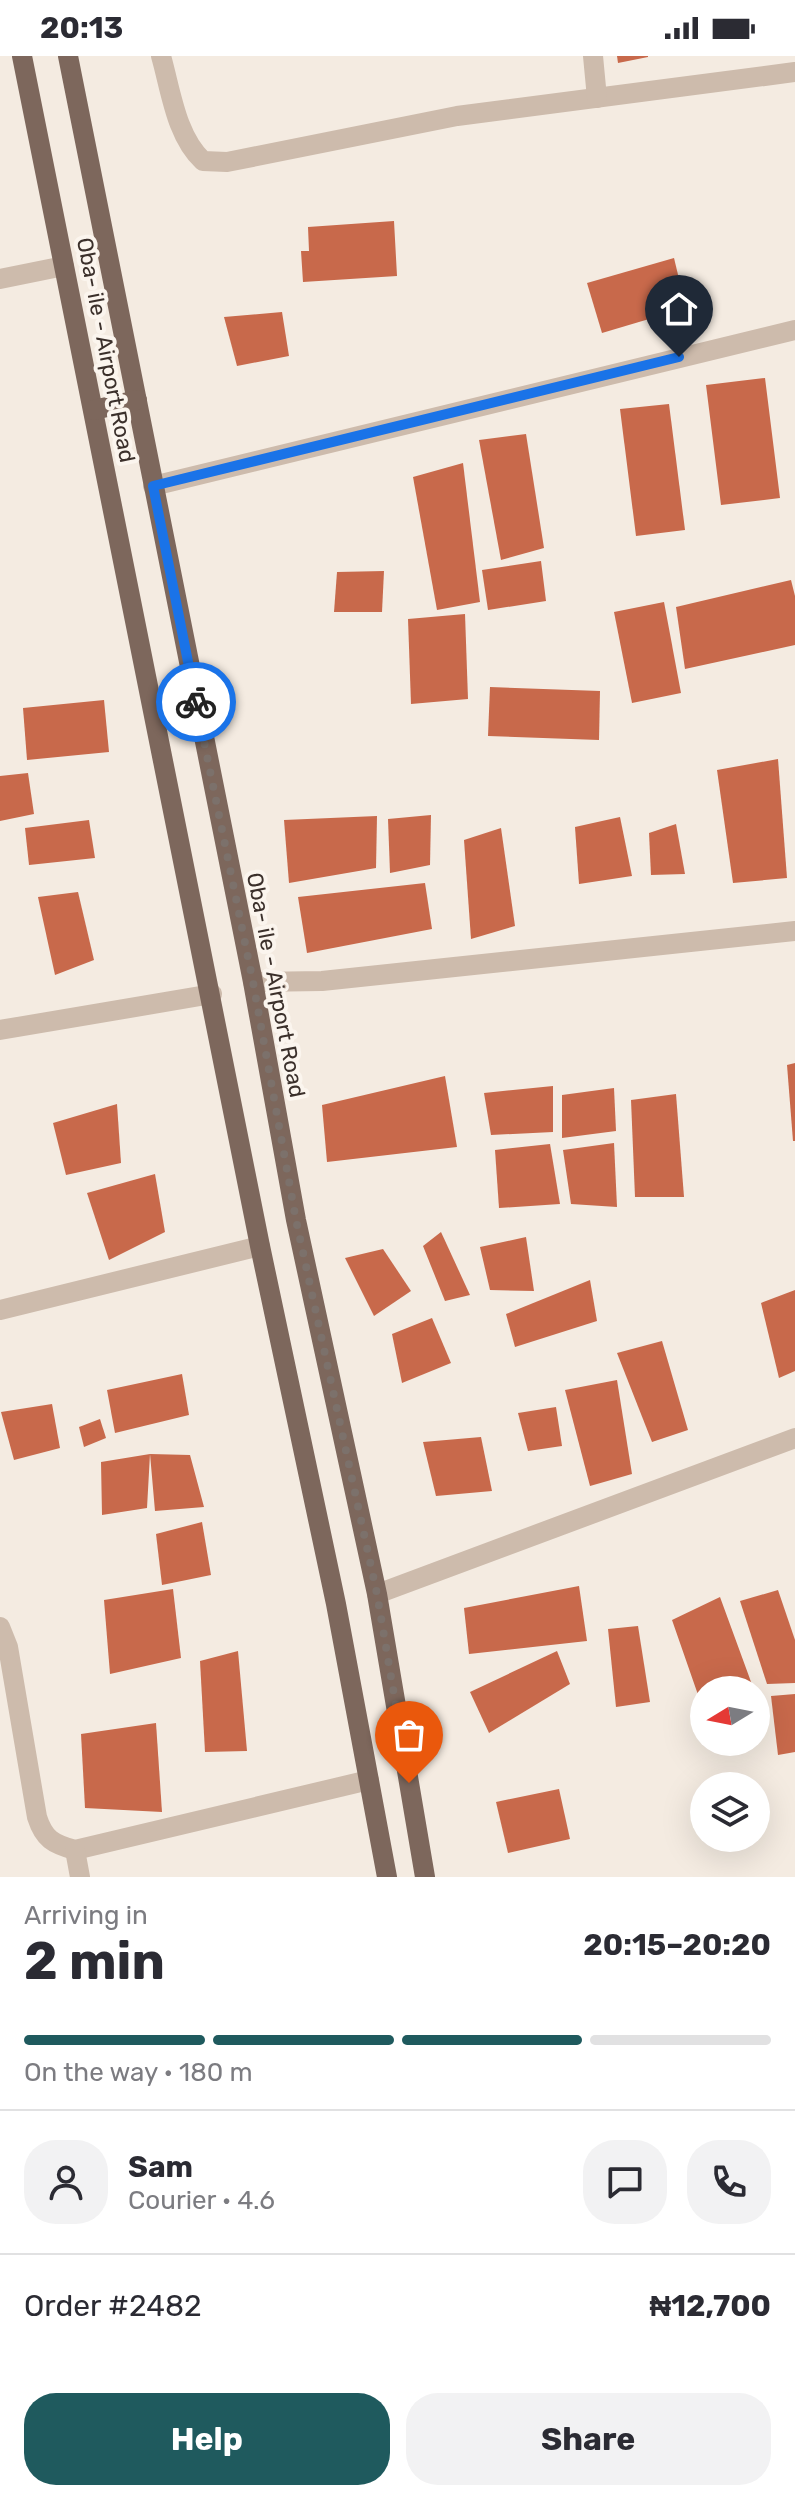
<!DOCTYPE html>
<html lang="en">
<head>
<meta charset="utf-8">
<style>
	:root { --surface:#fff; --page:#f2f2f3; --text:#2b2b33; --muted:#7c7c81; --line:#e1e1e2; --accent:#1f5a5e }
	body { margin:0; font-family:Rubik,sans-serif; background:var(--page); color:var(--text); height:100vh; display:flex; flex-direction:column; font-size:30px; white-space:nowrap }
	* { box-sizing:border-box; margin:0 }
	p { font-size:26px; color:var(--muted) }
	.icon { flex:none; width:44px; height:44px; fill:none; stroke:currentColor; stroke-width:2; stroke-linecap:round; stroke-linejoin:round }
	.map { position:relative; height:1821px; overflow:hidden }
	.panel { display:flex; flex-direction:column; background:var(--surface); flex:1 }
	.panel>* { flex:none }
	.needle { width:52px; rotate:260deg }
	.controls { position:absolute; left:690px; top:1620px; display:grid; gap:16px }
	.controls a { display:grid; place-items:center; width:80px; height:80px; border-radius:50%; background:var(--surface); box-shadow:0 8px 32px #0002; font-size:40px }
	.pin { position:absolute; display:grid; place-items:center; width:68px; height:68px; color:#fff; margin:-82px -34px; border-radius:50% 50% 50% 0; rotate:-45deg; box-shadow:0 0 8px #0007 }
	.pin .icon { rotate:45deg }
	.courier { position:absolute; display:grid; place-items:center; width:80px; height:80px; margin:-40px; border:6px solid #1a73e8; border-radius:50%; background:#fff; color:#222; box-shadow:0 2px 10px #0007 }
	.headline em { font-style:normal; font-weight:700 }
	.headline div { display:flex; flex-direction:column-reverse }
	.headline { display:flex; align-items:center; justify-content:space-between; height:136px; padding:0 24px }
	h1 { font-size:52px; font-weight:700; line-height:60px }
	.bar { display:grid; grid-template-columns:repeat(4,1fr); gap:12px 8px; align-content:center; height:96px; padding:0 24px }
	.bar i { height:10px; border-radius:6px; background:var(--line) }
	.bar .selected { background:var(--accent) }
	.bar p { grid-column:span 4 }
	.line { display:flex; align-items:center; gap:20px; padding:0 24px; border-top:2px solid var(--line) }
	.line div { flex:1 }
	.round { display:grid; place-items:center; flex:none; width:84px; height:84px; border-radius:32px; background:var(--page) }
	.primary-button { display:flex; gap:16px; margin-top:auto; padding:16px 24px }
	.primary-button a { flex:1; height:92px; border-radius:32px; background:var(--accent); color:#fff; font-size:32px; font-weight:700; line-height:92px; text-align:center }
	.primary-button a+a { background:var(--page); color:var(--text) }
	.status { display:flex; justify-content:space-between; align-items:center; height:56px; padding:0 40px; background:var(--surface); direction:ltr }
	.status svg { height:22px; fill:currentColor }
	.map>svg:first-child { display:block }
</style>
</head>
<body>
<div class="status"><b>20:13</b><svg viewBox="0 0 49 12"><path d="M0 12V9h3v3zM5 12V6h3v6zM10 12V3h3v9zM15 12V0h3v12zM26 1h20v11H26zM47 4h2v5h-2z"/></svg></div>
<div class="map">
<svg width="795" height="1821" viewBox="0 0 795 1821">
	<rect width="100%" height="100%" fill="#f4ebe1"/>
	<g fill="#c8694b">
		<polygon points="617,0 648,0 648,1 618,7"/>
		<polygon points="394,165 397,220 303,226 301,195 309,195 308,171"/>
		<polygon points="674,202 686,252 602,277 587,227"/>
		<polygon points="282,256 289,300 237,310 224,261"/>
		<polygon points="765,322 780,442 721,449 706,329"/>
		<polygon points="669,348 685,474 636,480 620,353"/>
		<polygon points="526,378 544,492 501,504 479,384"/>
		<polygon points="463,407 480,546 437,554 413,421"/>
		<polygon points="541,505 546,545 488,554 482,514"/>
		<polygon points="384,515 382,556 334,556 337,516"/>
		<polygon points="791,524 795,540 795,589 685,613 676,551"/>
		<polygon points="664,546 681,637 632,647 614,556"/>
		<polygon points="465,558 468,643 411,648 408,563"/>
		<polygon points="490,631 600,635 599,684 488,680"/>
		<polygon points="104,644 109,696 27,704 23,652"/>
		<polygon points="778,703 787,822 733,827 717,714"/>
		<polygon points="28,717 34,758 0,765 0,720"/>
		<polygon points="431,759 430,809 390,817 388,763"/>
		<polygon points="377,760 376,812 289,827 284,764"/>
		<polygon points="620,761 632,820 579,828 575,771"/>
		<polygon points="89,764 95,802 29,809 25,772"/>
		<polygon points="676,768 685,818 651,819 649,777"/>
		<polygon points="501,772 515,870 471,883 464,784"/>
		<polygon points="425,827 432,873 307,897 298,841"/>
		<polygon points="78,836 94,904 55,919 38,841"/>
		<polygon points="795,1007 795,1085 793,1085 787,1009"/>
		<polygon points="445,1020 457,1091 327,1106 322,1049"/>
		<polygon points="553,1030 553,1076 491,1079 484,1037"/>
		<polygon points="614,1032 616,1075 562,1082 562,1039"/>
		<polygon points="676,1038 684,1141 635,1141 631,1044"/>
		<polygon points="117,1048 121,1107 66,1119 53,1067"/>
		<polygon points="614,1087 617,1151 571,1148 563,1094"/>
		<polygon points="550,1088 560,1148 499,1152 495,1094"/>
		<polygon points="155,1118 165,1176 109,1204 87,1137"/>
		<polygon points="441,1176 470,1239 445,1245 423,1190"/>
		<polygon points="526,1181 534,1235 490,1234 480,1191"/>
		<polygon points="383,1193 411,1235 374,1260 345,1202"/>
		<polygon points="590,1224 597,1265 515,1291 506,1258"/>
		<polygon points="795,1234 795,1315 779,1322 761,1247"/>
		<polygon points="432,1262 451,1307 402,1327 392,1278"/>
		<polygon points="662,1285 688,1374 652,1386 617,1297"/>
		<polygon points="182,1318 189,1359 115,1377 107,1334"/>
		<polygon points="617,1324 632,1418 590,1430 565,1334"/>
		<polygon points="52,1348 60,1392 14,1404 1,1356"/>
		<polygon points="556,1351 562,1390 528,1395 518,1357"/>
		<polygon points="100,1363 106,1382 84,1391 79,1371"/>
		<polygon points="481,1381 492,1435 436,1440 423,1386"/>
		<polygon points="150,1398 147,1452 102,1459 101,1406 150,1398 190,1399 204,1451 155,1455"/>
		<polygon points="202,1466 211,1519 162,1529 156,1478"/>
		<polygon points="579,1530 587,1585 469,1598 464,1552"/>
		<polygon points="173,1533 181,1602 110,1618 104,1544"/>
		<polygon points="778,1534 795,1584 795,1627 767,1628 740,1545"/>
		<polygon points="720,1541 754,1634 704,1634 704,1656 672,1564"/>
		<polygon points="638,1570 650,1646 616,1651 608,1573"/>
		<polygon points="238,1595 247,1695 205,1696 200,1605"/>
		<polygon points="557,1595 570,1628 489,1677 470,1636"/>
		<polygon points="795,1638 795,1696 778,1699 771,1640"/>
		<polygon points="156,1667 162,1756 85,1752 81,1678"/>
		<polygon points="559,1733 570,1783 508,1797 496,1746"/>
	</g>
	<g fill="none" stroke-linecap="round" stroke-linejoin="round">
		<g stroke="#cdbbac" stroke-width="20">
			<path d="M161,0C171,35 176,80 203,105L227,106L457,60L795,16"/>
			<polyline points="593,0 597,42"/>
			<polyline points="0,223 64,210"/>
			<polyline points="153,430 795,274"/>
			<polyline points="253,926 322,925 795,875"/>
			<polyline points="0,974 212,938"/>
			<polyline points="0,1254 260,1190"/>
			<polyline points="377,1538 795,1382"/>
			<path d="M0,1571L8,1591L37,1761C44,1783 53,1788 75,1794L369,1724"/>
			<polyline points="75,1794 80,1821"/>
		</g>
		<g stroke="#7d675c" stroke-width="20">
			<polyline points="22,0 260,1190 336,1548 387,1821"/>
			<polyline points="68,0 253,926 296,1164 377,1538 425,1821"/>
			<polyline points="94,354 137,344"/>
		</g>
	</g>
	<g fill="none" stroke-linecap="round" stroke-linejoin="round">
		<polyline stroke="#7c716b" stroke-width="8" stroke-dasharray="0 14.4" points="196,646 253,926 296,1164 377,1538 409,1727"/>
		<polyline stroke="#1a73e8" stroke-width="10" points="196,646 153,430 679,301"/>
	</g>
	<g text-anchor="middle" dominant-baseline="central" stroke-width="8" stroke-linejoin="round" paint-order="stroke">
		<g font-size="22" fill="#3b302b" stroke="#fbf5ee">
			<text transform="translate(106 294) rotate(79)">Oba- ile - Airport Road</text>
			<text transform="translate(276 929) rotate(79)">Oba- ile - Airport Road</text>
		</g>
	</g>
</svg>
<div class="controls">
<a><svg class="needle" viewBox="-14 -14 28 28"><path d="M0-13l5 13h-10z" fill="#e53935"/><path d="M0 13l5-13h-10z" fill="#7c7c81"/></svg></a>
<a><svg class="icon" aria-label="layers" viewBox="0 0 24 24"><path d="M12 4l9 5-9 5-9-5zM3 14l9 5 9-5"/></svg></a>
</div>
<div class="pin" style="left:409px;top:1727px;background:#ea580c"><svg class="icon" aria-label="bag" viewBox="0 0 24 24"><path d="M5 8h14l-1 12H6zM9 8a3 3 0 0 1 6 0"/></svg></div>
<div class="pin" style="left:679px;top:301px;background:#1f2937"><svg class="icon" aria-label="home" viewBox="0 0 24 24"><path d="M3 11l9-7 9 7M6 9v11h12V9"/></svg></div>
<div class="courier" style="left:196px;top:646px"><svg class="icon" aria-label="bike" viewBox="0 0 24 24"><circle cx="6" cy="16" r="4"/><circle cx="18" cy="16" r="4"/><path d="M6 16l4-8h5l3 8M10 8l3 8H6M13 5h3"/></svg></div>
</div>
<section class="panel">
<div class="headline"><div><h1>2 min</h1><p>Arriving in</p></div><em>20:15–20:20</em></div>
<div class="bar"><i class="selected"></i><i class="selected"></i><i class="selected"></i><i></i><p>On the way · 180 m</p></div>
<div class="line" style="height:144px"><a class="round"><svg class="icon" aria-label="person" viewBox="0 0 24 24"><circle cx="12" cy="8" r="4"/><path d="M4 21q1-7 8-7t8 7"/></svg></a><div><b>Sam</b><p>Courier · 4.6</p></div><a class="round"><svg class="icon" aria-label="chat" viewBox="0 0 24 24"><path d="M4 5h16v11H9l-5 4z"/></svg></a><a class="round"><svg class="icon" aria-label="phone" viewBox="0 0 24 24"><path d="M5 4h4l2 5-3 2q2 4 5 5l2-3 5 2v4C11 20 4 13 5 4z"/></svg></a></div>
<div class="line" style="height:104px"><div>Order #2482</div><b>₦12,700</b></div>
<div class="primary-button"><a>Help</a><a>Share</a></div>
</section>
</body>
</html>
